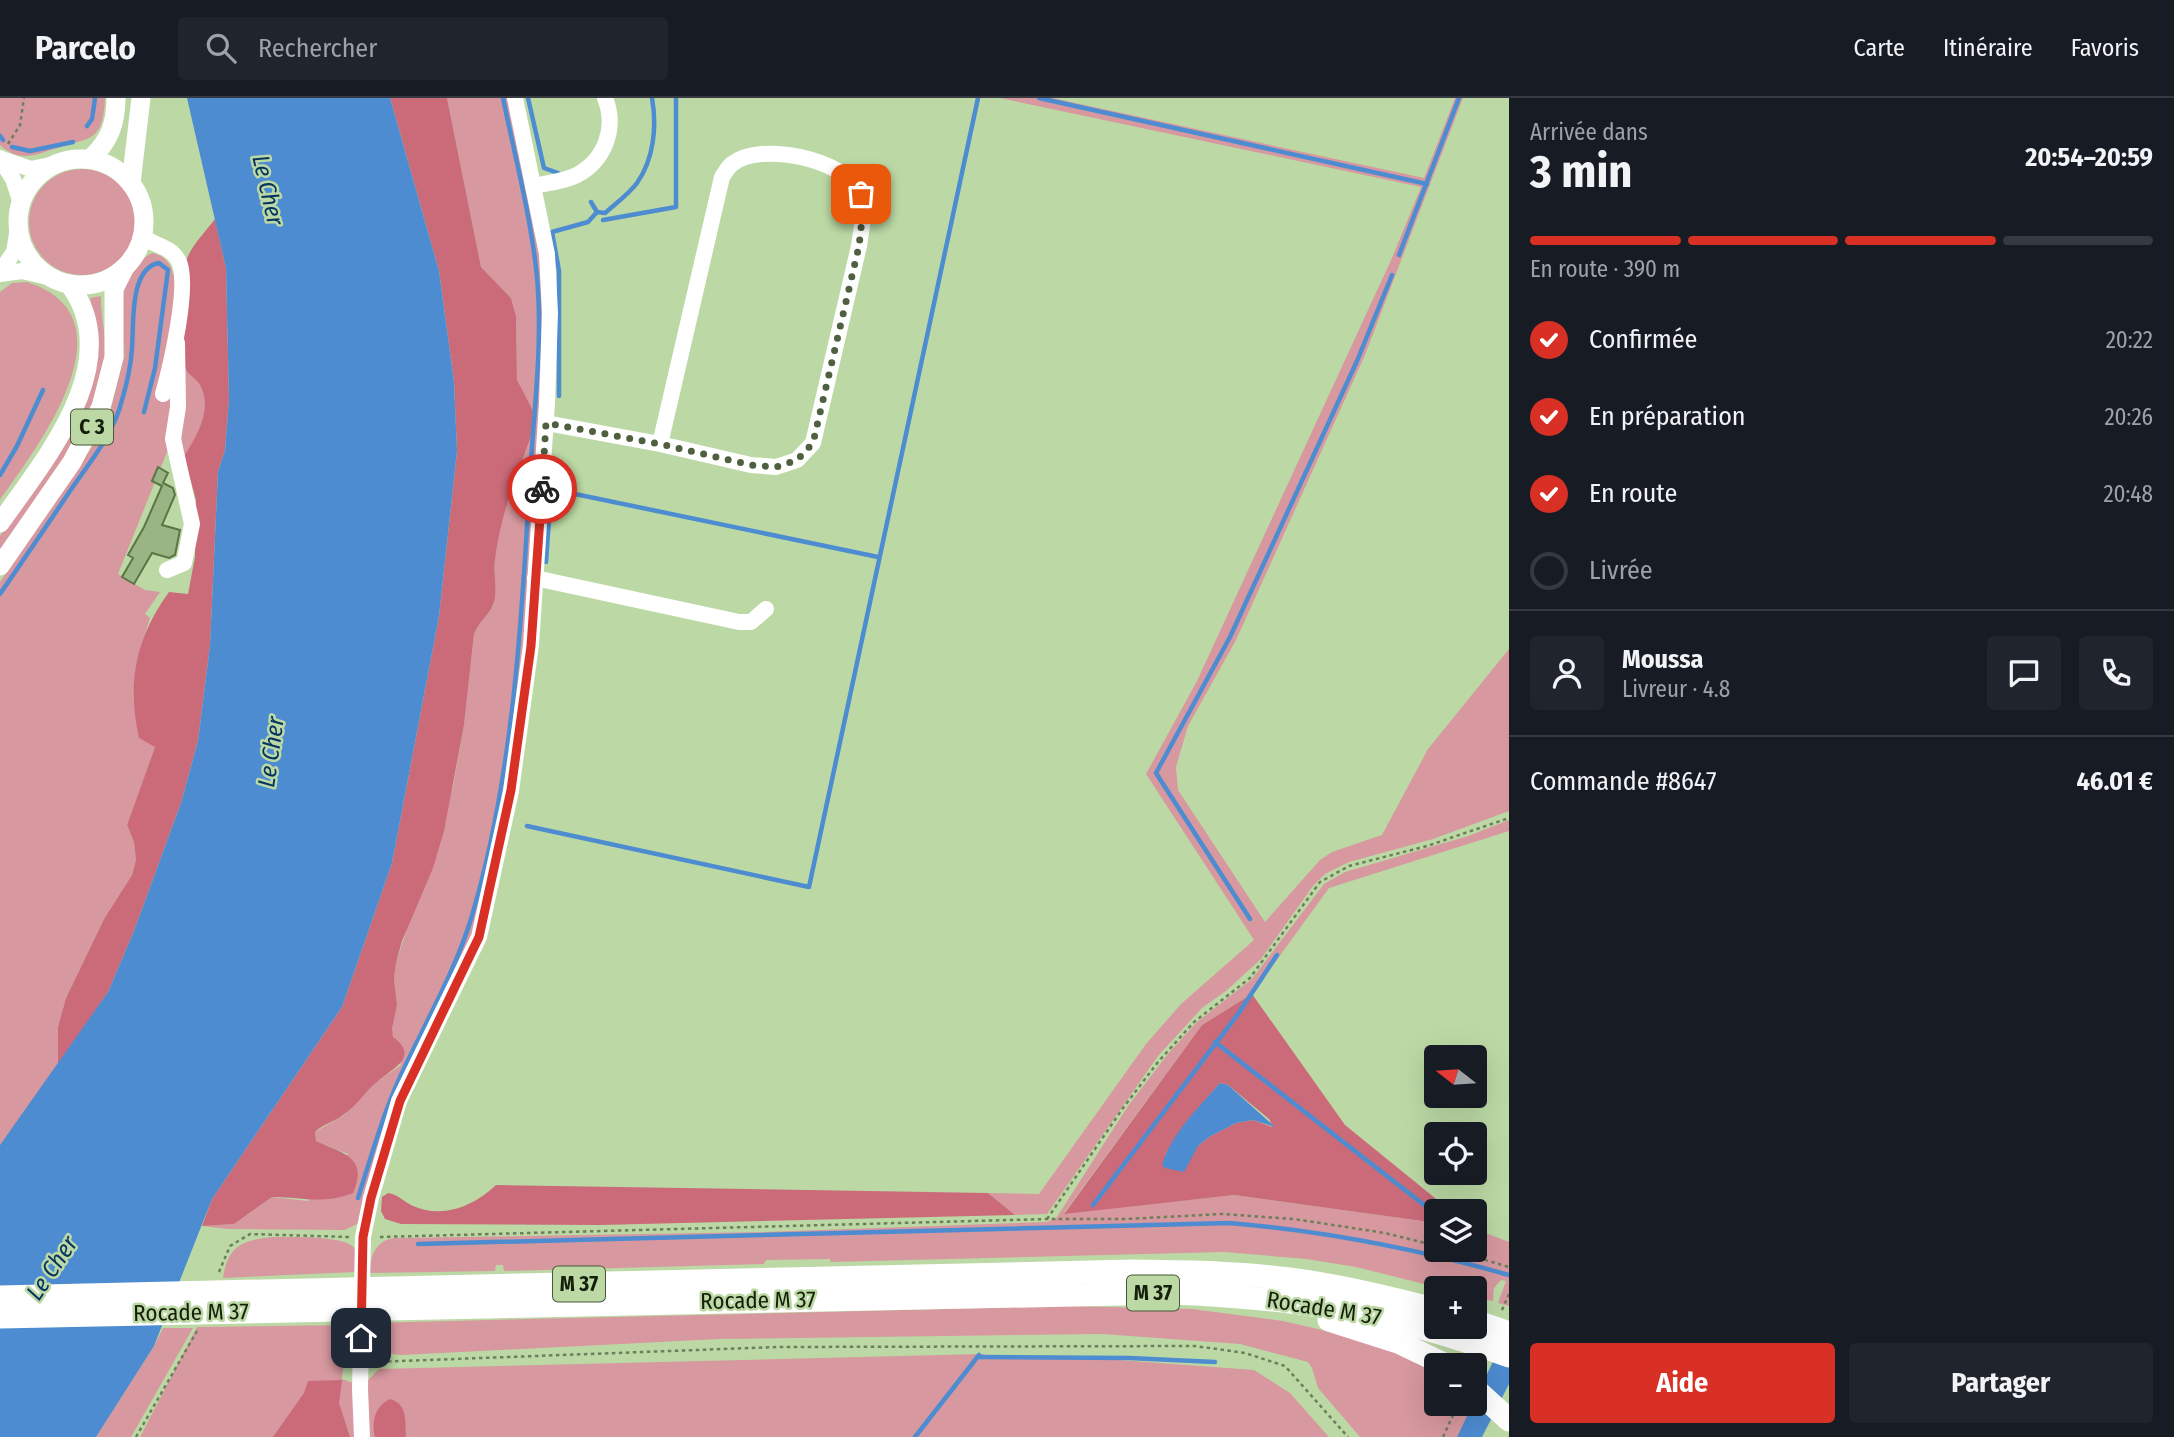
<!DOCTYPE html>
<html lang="fr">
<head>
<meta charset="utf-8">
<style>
	:root { --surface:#171b24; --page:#20242c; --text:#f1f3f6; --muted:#9ea1a6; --line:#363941; --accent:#d93025 }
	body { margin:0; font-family:"Fira Sans Condensed",sans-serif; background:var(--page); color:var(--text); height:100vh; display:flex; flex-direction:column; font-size:26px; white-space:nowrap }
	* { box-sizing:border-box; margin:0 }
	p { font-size:23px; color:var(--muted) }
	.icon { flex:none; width:38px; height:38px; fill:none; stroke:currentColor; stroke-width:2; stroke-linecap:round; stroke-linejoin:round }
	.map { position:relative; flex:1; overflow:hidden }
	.sheet { display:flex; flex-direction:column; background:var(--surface); width:665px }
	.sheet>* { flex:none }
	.needle { width:46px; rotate:287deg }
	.buttons { position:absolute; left:1424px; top:947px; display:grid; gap:14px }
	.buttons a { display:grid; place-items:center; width:63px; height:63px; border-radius:7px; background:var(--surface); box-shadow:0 7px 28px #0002; font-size:35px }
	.pin { position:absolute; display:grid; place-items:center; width:60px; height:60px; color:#fff; margin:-30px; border-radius:14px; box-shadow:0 4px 10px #0006 }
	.courier { position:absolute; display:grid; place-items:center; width:70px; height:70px; margin:-35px; border:5px solid #d93025; border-radius:50%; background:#fff; color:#222; box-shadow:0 2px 9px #0007 }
	.head em { font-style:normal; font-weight:700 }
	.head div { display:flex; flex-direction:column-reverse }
	.head { display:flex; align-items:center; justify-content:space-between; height:119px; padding:0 21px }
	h1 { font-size:46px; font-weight:700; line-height:52px }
	.bar { display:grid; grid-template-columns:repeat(4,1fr); gap:10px 7px; align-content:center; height:84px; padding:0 21px }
	.bar i { height:9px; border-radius:5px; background:var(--line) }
	.bar .selected { background:var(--accent) }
	.bar p { grid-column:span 4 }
	.line { display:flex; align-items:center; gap:18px; padding:0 21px; border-top:2px solid var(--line) }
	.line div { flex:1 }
	.round { display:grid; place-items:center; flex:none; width:74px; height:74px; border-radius:7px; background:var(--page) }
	ol { padding:0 21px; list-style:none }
	li { display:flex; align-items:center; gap:21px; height:77px }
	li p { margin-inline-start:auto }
	li .icon { padding:7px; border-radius:50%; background:var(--accent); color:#fff; stroke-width:4 }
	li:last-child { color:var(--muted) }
	li i { width:38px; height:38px; border:4px solid var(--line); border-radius:50% }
	.primary-button { display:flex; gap:14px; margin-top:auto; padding:14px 21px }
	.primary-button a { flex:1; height:80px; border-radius:7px; background:var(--accent); color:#fff; font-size:28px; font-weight:700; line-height:80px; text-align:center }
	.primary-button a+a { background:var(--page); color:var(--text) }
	header { display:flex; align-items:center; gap:42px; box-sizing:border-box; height:98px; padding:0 35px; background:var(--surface); border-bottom:2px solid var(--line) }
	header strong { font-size:33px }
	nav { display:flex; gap:38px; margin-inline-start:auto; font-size:24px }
	.search { width:490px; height:63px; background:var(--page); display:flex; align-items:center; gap:18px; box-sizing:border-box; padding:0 24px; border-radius:7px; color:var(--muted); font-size:26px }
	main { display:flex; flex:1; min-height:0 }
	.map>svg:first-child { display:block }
</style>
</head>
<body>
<header>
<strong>Parcelo</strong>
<div class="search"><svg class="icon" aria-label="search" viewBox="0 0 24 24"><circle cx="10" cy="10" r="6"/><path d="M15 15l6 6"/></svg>Rechercher</div>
<nav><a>Carte</a><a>Itinéraire</a><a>Favoris</a></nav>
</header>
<main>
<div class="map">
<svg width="1509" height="1339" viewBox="0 0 1509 1339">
	<rect width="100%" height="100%" fill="#bcd9a5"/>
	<g fill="#d7989f">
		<path d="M0,0H105C103,44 91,39 57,50C35,57 20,65 0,47Z"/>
		<path d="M447,0H508L541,153L545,251L528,541L497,737L472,837L359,1125L345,1132L227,1131L202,1128L234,1126L272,1099L308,1103L348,1056L316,1043L315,1034L344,1017L376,984L401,967L391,930L397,907L394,880L396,865L453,688L464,627L474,536C479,523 490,517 494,504C498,492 493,475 495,461C500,416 520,370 535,327L517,282L516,218L511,200L481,169Z"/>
		<polygon points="1000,0 1052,0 1424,80 1455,0 1463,0 1365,257 1236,542 1188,628 1176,669 1178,692 1265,824 1320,762 1332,754 1382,737 1428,651 1509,551 1509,713 1433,741 1349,764 1325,776 1313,788 1261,861 1227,892 1202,910 1158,958 1047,1116 1015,1117 988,1095 1039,1096 1146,946 1181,906 1254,842 1146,676 1197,583 1392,160 1421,89"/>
		<circle cx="82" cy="124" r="53"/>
		<path d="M152,155C170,158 173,173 176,188L171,344L118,476L145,492L160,494L145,516L150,520L138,559L155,649L127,727L134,744L136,762L132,777L104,821L66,900L58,929V967L0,1047V484L98,340L111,310L124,259L121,209L125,184L144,160Z"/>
		<path d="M27,184C137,219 38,349 0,402V194L12,185Z"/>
		<path d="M101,198C100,218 107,238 105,258C96,331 41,393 0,452V438L50,366L94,220L90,200Z"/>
		<path d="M183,252C187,277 188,267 199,285C214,309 197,339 184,358L180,330Z"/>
		<path d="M1509,722V733L1329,790L1252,896L1202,927L1064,1115L1234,1097L1437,1125V1152H1475V1131L1509,1144V1208L1498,1205L1506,1183L1501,1182L1494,1190L1493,1203L1475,1200V1190H1440L1356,1169L1306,1161L1224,1154L831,1164L830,1161L766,1162L764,1166L504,1173L503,1167H496L495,1173L370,1175C370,1157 376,1142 395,1140L764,1134L1047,1124L1057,1119L1128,1008L1167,957L1197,924L1252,881L1324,786L1345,774L1468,738Z"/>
		<path d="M273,1139C289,1139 349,1137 355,1151C357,1158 355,1167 355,1174L223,1180C228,1147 243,1142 273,1139Z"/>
		<path d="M1067,1208L1192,1211L1283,1223L1374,1244L1437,1274V1306H1474L1457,1339H1360L1318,1290L1312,1270L1308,1264L1240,1246L1102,1236L719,1241L402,1257C380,1256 374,1246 369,1225Z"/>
		<polygon points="348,1227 342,1281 362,1288 379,1271 980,1256 985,1256 982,1261 1092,1260 1254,1272 1290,1295 1329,1339 140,1339 197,1229"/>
		<polygon points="163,1230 193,1230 131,1339 96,1339 154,1248"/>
	</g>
	<g fill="#cb6b7a" fill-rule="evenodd">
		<path d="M390,0H447L481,169L511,200L516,218L517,282L533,313L535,327C520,370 500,416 495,462C493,475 498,492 494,504C490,517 479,523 474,536L464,627L444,733L433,770L402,843L396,865L394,880L397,907L392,930L393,939C420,959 393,970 378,983C365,993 357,1008 343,1017C334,1024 323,1026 315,1034L316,1043C342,1055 369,1059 353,1095C323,1107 303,1099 272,1099L234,1126L202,1128L212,1101L342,909L392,765L439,518L457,353L454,284L439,173Z"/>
		<path d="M215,121L226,170L229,302L225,352L218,374L210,547L198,643L181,705L134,833L108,894L58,967V929L66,900L104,821L132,777L136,762L134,744L127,727L155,649L139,640C127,585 135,541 169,494L188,496L195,459L196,402L184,358C197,338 213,311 200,287C197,281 188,277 186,271C181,258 183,176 187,161C191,148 207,132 215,121Z"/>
		<path d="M1252,896L1345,1027L1451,1113H1437V1125L1234,1097L1064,1116L1202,927ZM1220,985L1228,987L1269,1021L1273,1029L1253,1022L1236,1025L1209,1039L1198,1048L1165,1057L1187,1023Z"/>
		<path d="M496,1087L988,1095L1015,1117L600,1127L401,1126L385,1121L381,1113L382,1099L388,1095C398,1096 404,1104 413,1108C443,1121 474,1108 496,1087Z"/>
		<polygon points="342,1282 339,1305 350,1339 273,1339 304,1295 308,1283"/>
		<path d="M390,1301C408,1306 405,1323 406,1339H375C371,1324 375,1308 390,1301Z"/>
	</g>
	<g fill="#4d8cd0">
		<polygon points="187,0 390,0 439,173 454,284 457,353 439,518 392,765 342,909 212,1101 154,1248 96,1339 0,1339 0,1047 108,894 134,833 181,705 198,643 210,547 218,374 225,352 229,302 226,170"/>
		<path d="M1220,985L1228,987L1275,1029L1253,1022L1236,1025L1209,1039L1198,1048L1184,1074L1165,1070L1162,1067C1171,1036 1199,1009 1220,985Z"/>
		<polygon points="1509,1230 1509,1286 1482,1339 1457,1339"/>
	</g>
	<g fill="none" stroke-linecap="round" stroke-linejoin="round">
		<g stroke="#4d8cd0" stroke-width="4.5">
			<polyline points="528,0 544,70 558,75"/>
			<polyline points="1039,0 1427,86"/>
			<polyline points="87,28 92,21 95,0"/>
			<polyline points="0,38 3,42"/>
			<polyline points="12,49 30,53 73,44"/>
			<path d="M591,104L597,114L605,115C615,106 629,96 637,85C654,61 657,28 652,0"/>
			<polyline points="603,122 676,109 676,0"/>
			<polyline points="1399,157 1459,0"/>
			<polyline points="559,298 559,173 552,134 588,124 597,114"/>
			<polyline points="0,377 17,348 43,292"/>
			<polyline points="546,464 551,391 878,459"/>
			<path d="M0,496C24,461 48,426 72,390C91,363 114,335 122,302C127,285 131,268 132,250C134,227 129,170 159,165L168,172L155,270L144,314"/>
			<polyline points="527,728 809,789 978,0"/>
			<polyline points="1250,821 1156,675 1230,539 1357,263 1392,177"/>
			<polyline points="1215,944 1437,1117"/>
			<path d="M358,1100C371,1059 383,1016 401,977C425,925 454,876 471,821C513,682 522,522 530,377C534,312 543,244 537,179C531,119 515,59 503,0"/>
			<polyline points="1093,1107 1238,916 1277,857"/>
			<path d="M418,1146L1229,1125C1324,1133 1417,1151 1509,1177"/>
			<polyline points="978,1259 1129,1260 1215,1264"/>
			<polyline points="915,1339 979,1257"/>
		</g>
	</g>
	<polygon fill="#99b583" stroke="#5b7545" stroke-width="2" points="158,369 168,375 163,385 173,390 175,397 162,427 180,432 175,457 169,460 152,455 134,486 122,479 133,460 128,457 144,429 162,388 152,383"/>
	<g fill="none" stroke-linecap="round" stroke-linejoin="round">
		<g stroke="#6c7f5b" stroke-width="2.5" stroke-dasharray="3.5 3.5" stroke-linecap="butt">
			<polyline points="8,46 20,27 24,0"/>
			<polyline points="1047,1121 1123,1010 1158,964 1194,924 1250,880 1320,784 1349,768 1427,748 1509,720"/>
			<polyline points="380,1139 1047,1121 1126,1121 1222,1116 1294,1121 1385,1135 1437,1148"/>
			<polyline points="1451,1152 1509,1169"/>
			<polyline points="219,1174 230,1148 250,1136 349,1139"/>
			<polyline points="1502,1212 1509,1196"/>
			<polyline points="374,1264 777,1249 1195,1248 1245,1255 1285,1268 1348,1339"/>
			<polyline points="136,1339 197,1233"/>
			<polyline points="1443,1339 1458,1306"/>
		</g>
		<g stroke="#fff" stroke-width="16">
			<polyline points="0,60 13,81 21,105"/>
			<polyline points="2,61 31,71 55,66"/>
			<path d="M533,88C547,85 563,84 577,77C605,62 617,30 605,0"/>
			<path d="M143,139C155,148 170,148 178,162C191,184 170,271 163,296"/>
			<polyline points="0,174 14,154 18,130"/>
			<polyline points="0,176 22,173 52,180"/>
			<path d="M546,325L660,346L751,367L776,369L797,362L813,345L859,148C861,132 867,109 860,94C844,61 760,43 732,66C728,69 725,75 722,79L660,346"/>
			<polyline points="167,472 184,465 192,426 173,341 178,309 177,245"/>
			<polyline points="535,480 739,524 751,524 766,511"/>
			<polyline points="362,1339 360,1291 363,1139 371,1100 399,1003 479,839 511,693 531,547 547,305 550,215 547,156 515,0"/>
		</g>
		<g stroke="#fff" stroke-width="19">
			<circle cx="81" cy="124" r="63"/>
			<path d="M90,61C109,44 116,26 116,0"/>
			<polyline points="131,85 141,0"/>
			<path d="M0,425C45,361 128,264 69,186"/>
			<polyline points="0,468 72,364 101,309 114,259 114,191 124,171"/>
		</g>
		<g stroke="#fff" stroke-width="23">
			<path d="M0,1199L1133,1173C1185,1174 1237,1174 1289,1181C1339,1187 1388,1199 1437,1212"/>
			<path d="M0,1219L1169,1195C1292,1199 1393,1215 1509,1258"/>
			<polyline points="1329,1222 1398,1244 1446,1267"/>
			<polyline points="1475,1223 1509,1235"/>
			<polyline points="1475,1291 1509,1322"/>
		</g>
	</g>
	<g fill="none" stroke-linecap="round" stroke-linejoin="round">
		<polyline stroke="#4f6041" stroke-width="7" stroke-dasharray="0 12.6" points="542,391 546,325 660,346 751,367 776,369 797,362 813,345 859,148 862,121 861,96"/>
		<polyline stroke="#d93025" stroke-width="9" points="361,1240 363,1139 371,1100 400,1003 479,839 511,692 531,548 542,391"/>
	</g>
	<g text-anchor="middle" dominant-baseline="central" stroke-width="5" stroke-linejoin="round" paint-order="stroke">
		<g fill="#bcd9a5" stroke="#475739" stroke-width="2">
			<rect x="71" y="311.5" width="42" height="35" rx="5"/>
			<rect x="553" y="1168.5" width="52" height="35" rx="5"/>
			<rect x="1127" y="1177.5" width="52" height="35" rx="5"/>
		</g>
		<g font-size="21" font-weight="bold" fill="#151f0b">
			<text x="92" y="329">C 3</text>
			<text x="579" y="1186">M 37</text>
			<text x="1153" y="1195">M 37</text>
		</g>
		<g font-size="23" fill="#151f0b" stroke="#bcd9a5">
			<text transform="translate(758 1202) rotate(-1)">Rocade M 37</text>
			<text transform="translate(1324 1210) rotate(9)">Rocade M 37</text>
			<text transform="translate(191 1214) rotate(-1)">Rocade M 37</text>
		</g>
		<g font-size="24" font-style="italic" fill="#03335f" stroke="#bcd9a5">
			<text transform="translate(268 92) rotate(77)">Le Cher</text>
			<text transform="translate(271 654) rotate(-82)">Le Cher</text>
			<text transform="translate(52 1170) rotate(-56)">Le Cher</text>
		</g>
	</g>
</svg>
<div class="buttons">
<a><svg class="needle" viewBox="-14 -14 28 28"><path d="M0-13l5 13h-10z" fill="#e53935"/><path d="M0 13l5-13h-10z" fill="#9ea1a6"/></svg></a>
<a><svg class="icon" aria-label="locate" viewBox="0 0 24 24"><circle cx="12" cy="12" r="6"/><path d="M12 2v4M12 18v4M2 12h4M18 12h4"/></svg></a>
<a><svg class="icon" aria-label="layers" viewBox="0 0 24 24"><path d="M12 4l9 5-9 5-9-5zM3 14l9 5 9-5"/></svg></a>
<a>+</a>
<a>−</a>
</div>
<div class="pin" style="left:861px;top:96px;background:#ea580c"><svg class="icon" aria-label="bag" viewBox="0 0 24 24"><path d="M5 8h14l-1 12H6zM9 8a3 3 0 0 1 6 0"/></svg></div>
<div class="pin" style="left:361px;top:1240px;background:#1f2937"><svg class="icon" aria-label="home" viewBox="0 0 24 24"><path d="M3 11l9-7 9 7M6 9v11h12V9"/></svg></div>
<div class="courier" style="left:542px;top:391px"><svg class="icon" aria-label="bike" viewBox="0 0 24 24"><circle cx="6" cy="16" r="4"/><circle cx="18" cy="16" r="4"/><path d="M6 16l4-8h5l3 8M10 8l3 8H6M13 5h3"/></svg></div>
</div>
<section class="sheet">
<div class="head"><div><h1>3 min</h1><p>Arrivée dans</p></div><em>20:54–20:59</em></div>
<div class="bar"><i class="selected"></i><i class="selected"></i><i class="selected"></i><i></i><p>En route · 390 m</p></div>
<ol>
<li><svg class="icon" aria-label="check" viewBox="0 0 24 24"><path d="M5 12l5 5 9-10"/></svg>Confirmée<p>20:22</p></li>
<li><svg class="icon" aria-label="check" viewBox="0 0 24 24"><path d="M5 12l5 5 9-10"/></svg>En préparation<p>20:26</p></li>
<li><svg class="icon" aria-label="check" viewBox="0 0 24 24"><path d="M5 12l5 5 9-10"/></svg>En route<p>20:48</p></li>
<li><i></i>Livrée</li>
</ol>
<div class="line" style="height:126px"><a class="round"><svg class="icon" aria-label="person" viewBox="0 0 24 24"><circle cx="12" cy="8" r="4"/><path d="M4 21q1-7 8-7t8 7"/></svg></a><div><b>Moussa</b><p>Livreur · 4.8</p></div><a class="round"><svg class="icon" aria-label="chat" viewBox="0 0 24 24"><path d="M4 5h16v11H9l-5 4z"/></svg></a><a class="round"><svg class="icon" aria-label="phone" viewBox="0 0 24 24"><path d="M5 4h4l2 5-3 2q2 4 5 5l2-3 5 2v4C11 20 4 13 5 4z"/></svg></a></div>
<div class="line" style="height:91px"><div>Commande #8647</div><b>46.01 €</b></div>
<div class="primary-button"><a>Aide</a><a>Partager</a></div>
</section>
</main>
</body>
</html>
